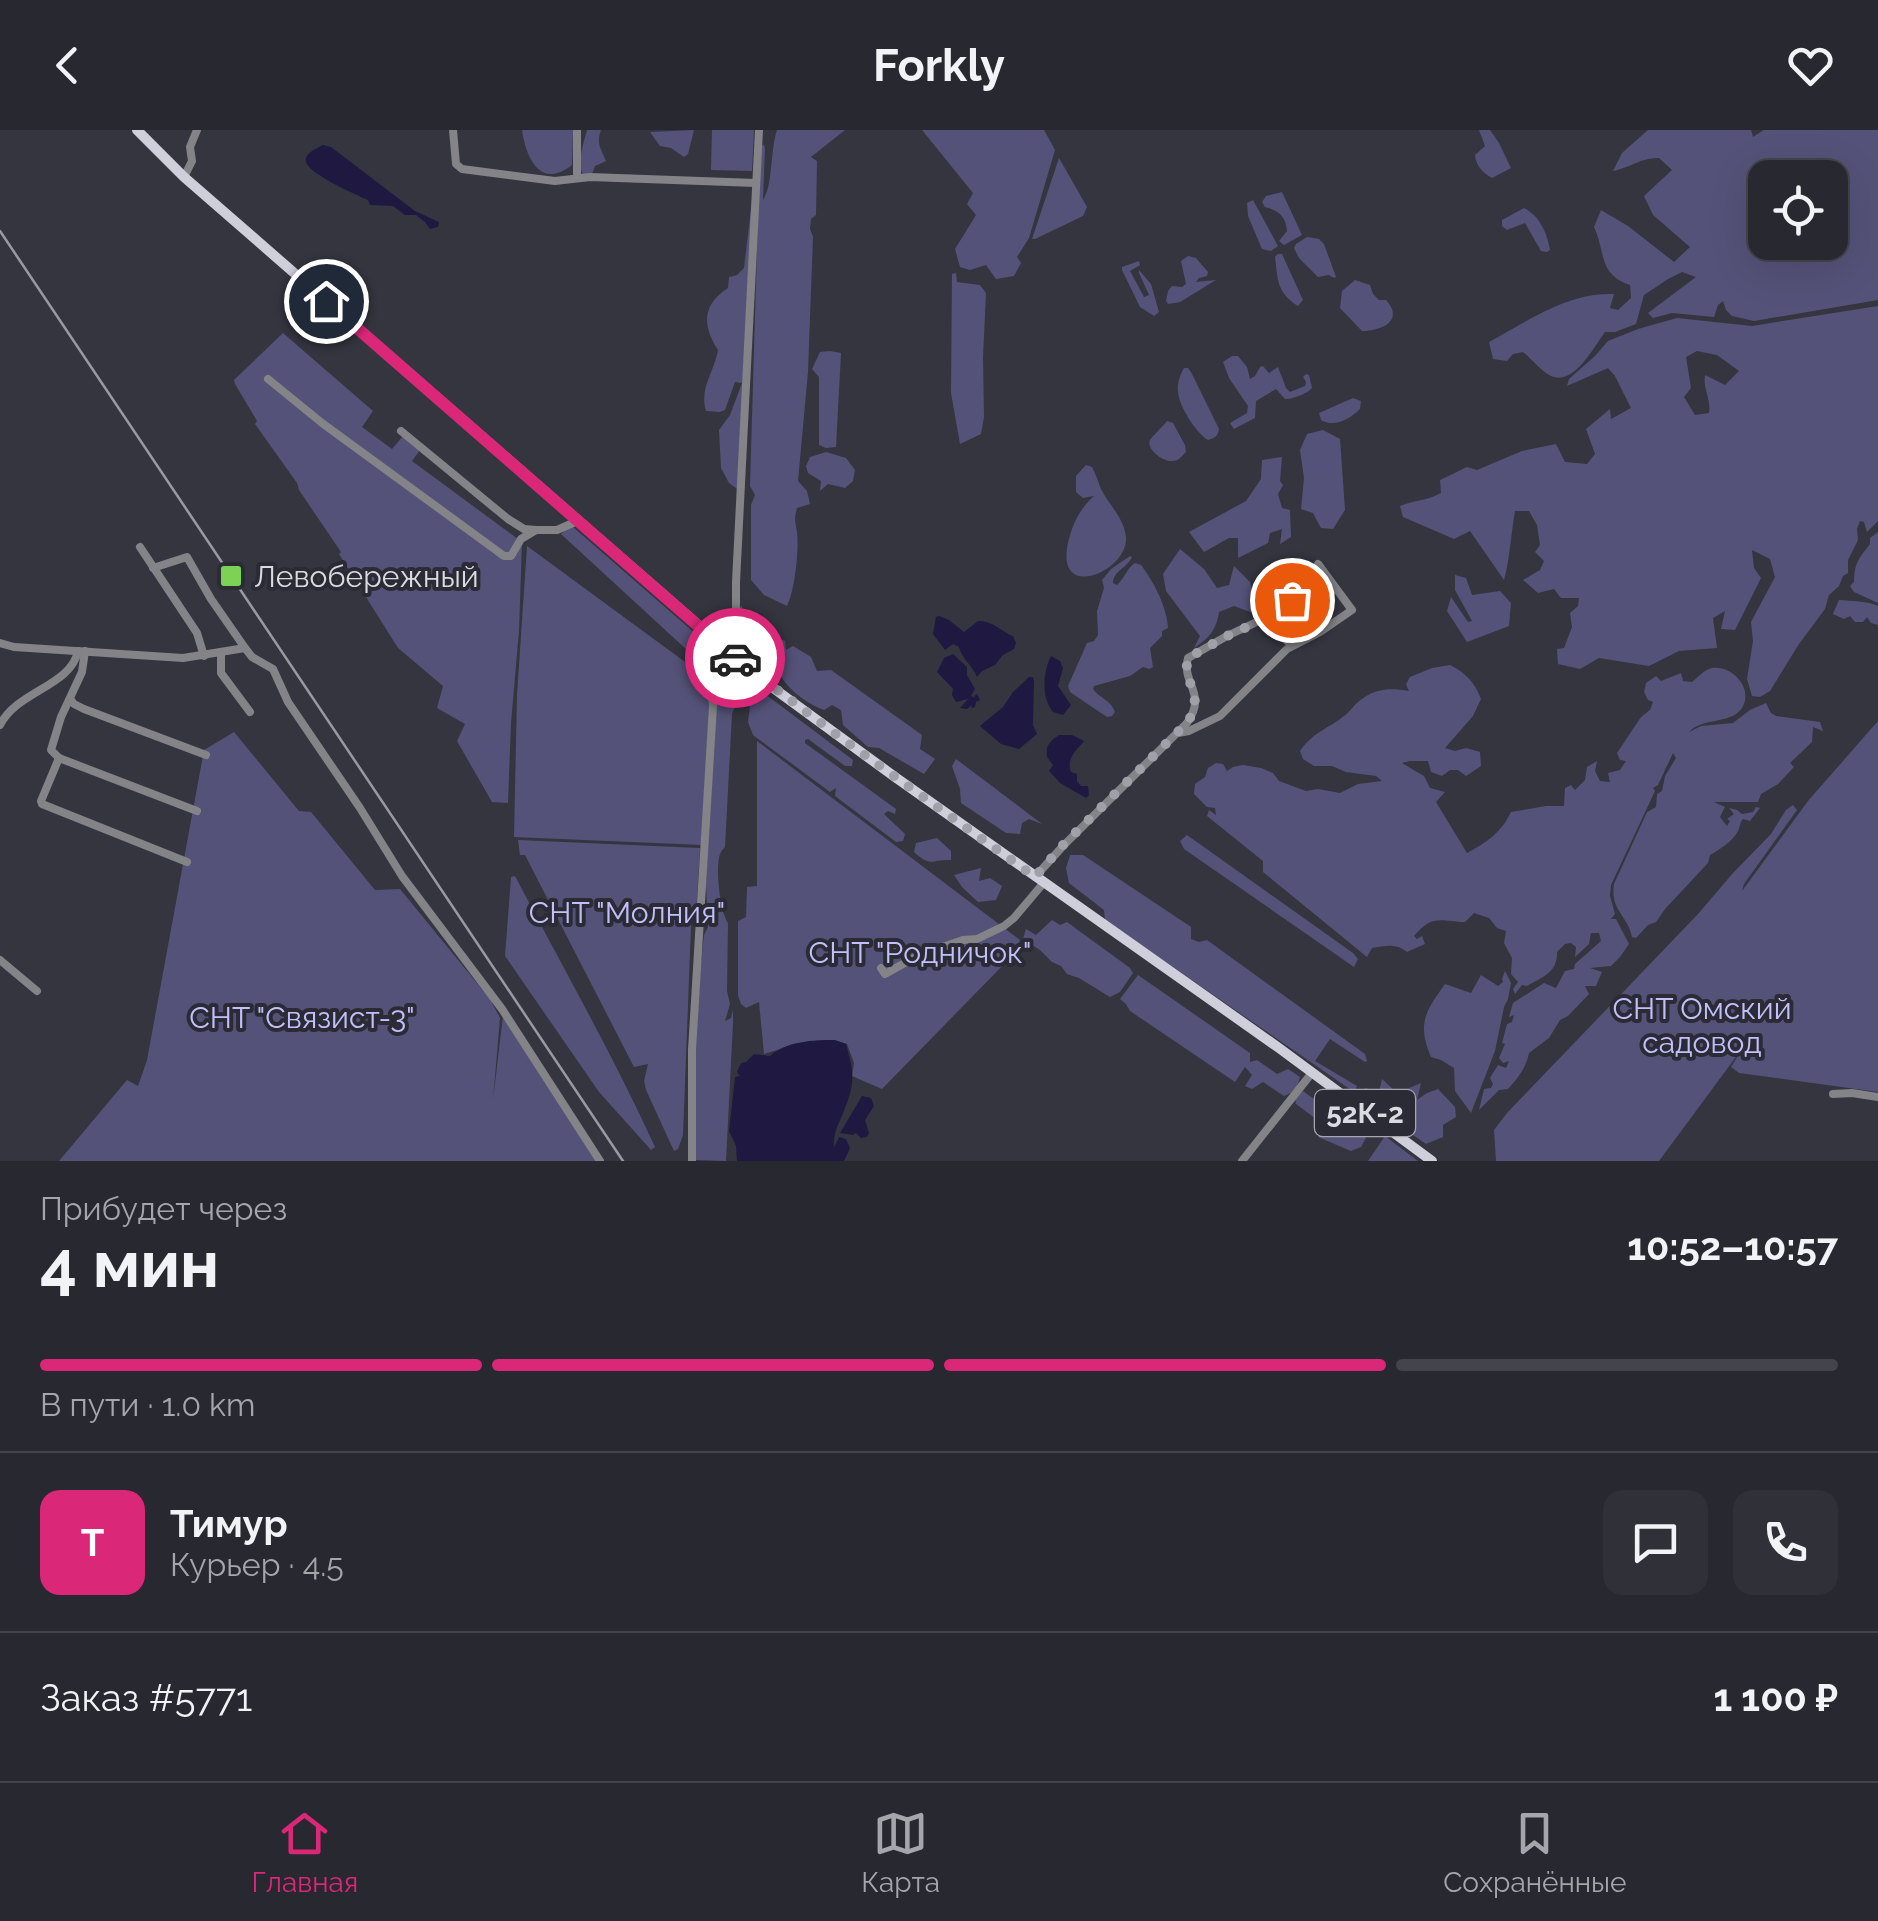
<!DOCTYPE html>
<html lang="ru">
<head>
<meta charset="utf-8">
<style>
	:root { --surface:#282830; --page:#303038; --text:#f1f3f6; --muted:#a5a6ab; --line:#44444c; --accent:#db2777 }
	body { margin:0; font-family:Raleway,sans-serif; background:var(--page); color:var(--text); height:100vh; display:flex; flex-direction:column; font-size:38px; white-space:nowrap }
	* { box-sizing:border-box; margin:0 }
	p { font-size:32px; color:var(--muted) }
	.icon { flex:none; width:55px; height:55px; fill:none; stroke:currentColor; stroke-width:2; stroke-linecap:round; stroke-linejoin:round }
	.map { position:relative; height:1031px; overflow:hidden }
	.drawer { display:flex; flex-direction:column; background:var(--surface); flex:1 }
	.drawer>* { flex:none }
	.controls { position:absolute; left:1748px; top:30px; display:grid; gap:20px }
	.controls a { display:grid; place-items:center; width:100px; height:100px; border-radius:20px; background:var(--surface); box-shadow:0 10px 40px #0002,0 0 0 2px var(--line); font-size:50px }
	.pin { position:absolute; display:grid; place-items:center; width:85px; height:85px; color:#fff; margin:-42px; border:5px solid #fff; border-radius:50%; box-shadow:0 2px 10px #0007 }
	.courier { position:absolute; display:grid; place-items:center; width:100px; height:100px; margin:-50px; border:8px solid #db2777; border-radius:50%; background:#fff; color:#222; box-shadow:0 2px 12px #0007 }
	.head em { font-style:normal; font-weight:700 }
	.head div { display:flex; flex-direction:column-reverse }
	.head { display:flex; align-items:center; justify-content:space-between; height:170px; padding:0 40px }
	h1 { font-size:65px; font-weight:700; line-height:75px }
	.bar { display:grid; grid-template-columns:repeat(4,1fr); gap:15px 10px; align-content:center; height:120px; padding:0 40px }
	.bar i { height:12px; border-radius:8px; background:var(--line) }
	.bar .selected { background:var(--accent) }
	.bar p { grid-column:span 4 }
	.line { display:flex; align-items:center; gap:25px; padding:0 40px; border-top:2px solid var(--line) }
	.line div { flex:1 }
	.round { display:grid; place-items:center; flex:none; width:105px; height:105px; border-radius:20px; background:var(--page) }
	header { display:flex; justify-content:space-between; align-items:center; height:130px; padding:0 40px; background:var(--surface); font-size:45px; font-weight:700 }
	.tab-bar { display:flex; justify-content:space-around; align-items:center; height:140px; border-top:2px solid var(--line); background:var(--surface); font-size:28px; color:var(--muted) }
	.tab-bar a { display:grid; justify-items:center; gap:5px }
	.tab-bar .selected { color:var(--accent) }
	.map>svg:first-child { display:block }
</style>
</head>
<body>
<header><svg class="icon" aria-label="back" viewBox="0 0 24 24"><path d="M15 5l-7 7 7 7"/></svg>Forkly<svg class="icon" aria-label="heart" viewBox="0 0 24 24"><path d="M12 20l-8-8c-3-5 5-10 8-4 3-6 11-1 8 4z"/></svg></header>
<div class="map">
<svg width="1878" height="1031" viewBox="0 0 1878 1031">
	<rect width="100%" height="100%" fill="#353540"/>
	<g fill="#545278" fill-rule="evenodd">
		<path d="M522,0H573L572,35C540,60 526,28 522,0Z"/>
		<path d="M587,0H601C596,14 601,18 606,31L595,36L592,44L583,46C577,31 583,15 587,0Z"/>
		<polygon points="694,0 688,24 684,27 671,18 660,16 650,2"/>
		<polygon points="712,0 754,0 752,41 711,40"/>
		<path d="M777,0H845L811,27L817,31L816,85L811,89L810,99L813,107L808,242L798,351L807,361L810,374L797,378C794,389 795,391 797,402C799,420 795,460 787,476L764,465L751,450V375L755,365L750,356L760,16L764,15L765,18L763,70C773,56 770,21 777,0Z"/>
		<polygon points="922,0 1044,0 1055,20 1029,108 1017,127 1021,133 1014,146 996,149 986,135 970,140 960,137 955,119 976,85 967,74 973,63"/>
		<path d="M1479,0H1490L1499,13L1511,38L1492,48C1483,43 1476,36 1475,25L1485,16Z"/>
		<path d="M1648,0H1751L1753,7L1764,0H1878V170L1754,191L1732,186L1726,180L1723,171L1718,175L1714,187L1672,183L1653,188L1648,183L1696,147L1682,142L1668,149L1644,165L1636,194L1615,202H1605C1595,215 1576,253 1554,247C1543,244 1532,229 1523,222L1513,224L1507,231L1493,229L1489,212C1528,191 1568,162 1614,164L1610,178L1618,180L1631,168L1630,155C1598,144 1606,123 1594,97L1601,80L1628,96L1674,132L1690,117L1653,85L1644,66L1672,40L1659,28C1640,28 1632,37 1613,41L1622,23ZM1765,48H1830V112H1765Z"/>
		<polygon points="1059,28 1087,77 1083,86 1035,109 1032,109"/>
		<path d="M1282,62L1302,105L1284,115L1279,111L1287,101C1286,86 1278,80 1265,77L1262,72L1266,66Z"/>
		<polygon points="1253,70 1278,116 1271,121 1262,119 1248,86 1247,73"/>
		<path d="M752,71L740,361L729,353L721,338L719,300L730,285L742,253L735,252L725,280L720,282L706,281C699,258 714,243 718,220C702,195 702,175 728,158L729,147L737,145L744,138Z"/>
		<path d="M1524,78C1540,86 1547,103 1550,120L1547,122L1541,121L1525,93L1507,100L1502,96V90Z"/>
		<polygon points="1307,107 1319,109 1324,114 1336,147 1334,148 1329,145 1318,147 1299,128 1294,118 1296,114"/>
		<path d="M1278,124H1282L1303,170L1298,176C1276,162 1278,149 1275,127Z"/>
		<polygon points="1188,126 1196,128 1208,142 1207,146 1199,148 1196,152 1216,150 1180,172 1168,174 1166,171 1168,161 1172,156 1182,157 1186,154 1181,131"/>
		<polygon points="1139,131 1140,135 1130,141 1144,167 1149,165 1139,143 1139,140 1151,154 1159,182 1154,186 1140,177 1122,140 1122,137"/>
		<polygon points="956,143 957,152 980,155 986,163 983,227 984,287 981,304 960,314 951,263 952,144"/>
		<path d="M1355,150L1370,155L1373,164L1379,170H1386C1405,191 1381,201 1362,201L1340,178L1342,161Z"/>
		<path d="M1878,176V391L1867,402L1864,392L1860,391L1857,399L1858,410L1848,430V443L1843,446L1839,456L1829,465L1825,479L1799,514L1770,561L1760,567L1752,566L1747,549L1753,511L1751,492L1775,447L1770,429L1752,420L1754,438L1761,448L1735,500L1721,499L1725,481L1713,488L1717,518L1679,521L1649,536L1599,528L1580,539L1558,534L1557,519L1564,518L1572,497L1570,483L1578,476L1579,468H1561L1554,459L1538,463L1523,450L1540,440L1544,431L1535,422L1540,415L1537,395L1529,381H1515C1511,403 1510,428 1504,450L1470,401L1454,409L1403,387L1400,376C1415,370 1427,371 1441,363L1440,350L1467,337L1477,340L1522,321L1556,314L1565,332L1587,334L1595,324L1586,299L1610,279L1611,289L1631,278L1615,246L1608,238L1567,256L1569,249L1595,226L1608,211L1638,199L1677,188L1752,196ZM1697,221L1717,225L1739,241L1725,255L1705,245C1703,260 1711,268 1709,283L1695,285L1684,267L1691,258L1686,227Z"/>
		<polygon points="283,203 373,281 362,297 392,319 403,306 420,320 412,331 522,412 519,501 511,593 508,673 492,672 457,611 465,594 437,578 443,556 398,518 339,424 341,422 299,360 297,353 255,294 257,291 235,254 234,250"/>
		<polygon points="830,221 841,223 836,317 826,318 819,315 819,247 812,239 820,222"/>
		<path d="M1232,226H1238L1247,237L1250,249L1255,246L1260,237L1263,236L1269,243L1278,237L1286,258L1290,262L1305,256L1306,252L1303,247L1306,244L1309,245L1312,258C1307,264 1293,269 1285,269L1276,259L1256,271L1255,288L1234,299L1230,293L1247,283L1248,276L1229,248L1223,232Z"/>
		<path d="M1184,238H1188L1191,242L1219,299C1218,306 1215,308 1208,310C1196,303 1179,276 1178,262C1177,253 1180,245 1184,238Z"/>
		<path d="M1353,268L1361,271L1360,279C1350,289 1334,298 1321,290L1319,283Z"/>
		<path d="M1167,291L1173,293L1185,315L1186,322C1182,326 1179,331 1172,331C1163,332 1146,319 1150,310C1151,308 1165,294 1167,291Z"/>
		<polygon points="1323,300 1340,309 1345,380 1333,399 1321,398 1313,383 1301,379 1304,348 1300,320 1307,304"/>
		<polygon points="826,322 846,328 855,340 853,351 845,358 828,354 820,361 821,351 808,343 806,336 810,327"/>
		<polygon points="1282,327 1280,351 1283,355 1278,364 1282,378 1290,380 1291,407 1280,414 1282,399 1270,403 1268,413 1238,428 1238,408 1229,408 1204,422 1189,402 1246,371 1261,349 1262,330"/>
		<path d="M1086,335L1092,337C1096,344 1098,352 1101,359C1109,375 1124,388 1126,407C1129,441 1055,473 1068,413C1072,395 1080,378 1094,366L1083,368L1076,362V346Z"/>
		<polygon points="570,396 573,397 705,512 707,519 700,532 561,404"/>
		<path d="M1878,402V473L1854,462L1850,456L1854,452C1854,434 1859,428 1870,414V408Z"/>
		<polygon points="527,416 696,540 694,543 705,549 710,576 701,715 514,707 517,565"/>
		<path d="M1180,419L1204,439L1217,458L1229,455L1234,436L1250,452L1254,466L1266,452L1270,462L1281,466L1279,475L1261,486L1234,476L1219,482C1216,501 1209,508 1194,518L1200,506L1166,461L1163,444Z"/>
		<path d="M1130,426L1132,427C1127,438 1113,441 1113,453L1117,455C1125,448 1127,438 1135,433L1141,435C1154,452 1167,477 1168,498L1162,501V506L1150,518L1153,537L1149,539L1143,537L1130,546L1094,556L1093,559C1099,568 1111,570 1115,582L1112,586L1107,587L1070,562L1068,556L1087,513L1094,511L1098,505L1097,481L1104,458L1102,450L1111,439Z"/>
		<polygon points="1455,445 1466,448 1472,465 1500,461 1511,473 1509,496 1467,512 1447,481 1451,467 1468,492 1472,491 1455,460"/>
		<path d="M1839,470C1851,471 1868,471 1878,476V495L1871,493L1867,487L1863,492H1855L1850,486L1844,489L1833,484Z"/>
		<path d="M742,475L744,502L749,493L753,501H762L785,511L786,520L793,516L811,527L817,541L831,540L922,605L920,619L935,629L924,644L879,618L868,617L843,595L841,580L832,575L824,580C807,574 784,557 778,540C765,537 745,522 740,508C738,500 738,490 737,482Z"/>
		<path d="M1450,535C1466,543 1475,553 1481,569L1473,586L1445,618L1455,621L1466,618L1480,622L1481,636L1466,646L1458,640H1450L1442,646L1431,642L1428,631H1410L1402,633L1424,646L1430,658L1445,662L1436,672L1467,723C1487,712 1501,703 1511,682L1546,676H1564L1565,658L1571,655L1575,660L1585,650L1587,637L1597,631L1595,641L1600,651L1610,652L1608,643L1620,640L1626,631L1620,630L1617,623L1641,587L1650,580L1653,572L1648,570L1644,562L1646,553L1656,546L1661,551L1681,543L1683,551L1692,552C1698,547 1704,540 1712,538C1732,536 1751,556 1744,574C1737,595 1701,587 1689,602L1701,596L1733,593L1750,580L1766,573L1771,583L1776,586L1820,592L1823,601L1813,597L1812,612L1790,633L1794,637L1778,654L1761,664L1758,672H1714L1725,677L1720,687L1727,696L1730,691L1727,689L1734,684L1729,678L1737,680L1742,684L1753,682L1756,677L1760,678L1750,691L1743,689C1740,692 1740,697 1738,701C1733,711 1719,720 1710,725L1708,733L1665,779L1656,792L1648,795L1636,808L1632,807C1628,785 1610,781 1614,754L1647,682L1656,677L1657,664L1662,661L1665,646L1676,628L1673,623L1658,655L1653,658L1655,661L1611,755L1610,766L1615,784L1611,789H1616L1629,814L1620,827L1611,836L1590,838L1602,842L1596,856H1585L1589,864L1568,886L1560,890L1549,908L1529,923C1526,938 1518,948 1508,959L1499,960L1479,980L1484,959L1491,958L1493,954L1490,948L1498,935L1506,938L1509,931L1503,933L1499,928L1505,914L1502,913L1507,894L1512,892L1514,885L1509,887L1513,873L1544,853L1556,858L1565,841L1574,839L1575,834L1601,811L1599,803H1591L1589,814L1575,827L1576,817L1571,813L1565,814L1557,822C1558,842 1543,847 1527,856L1522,855L1515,864L1513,859L1518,852L1511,844L1512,828L1504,813L1506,801L1497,798L1489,788L1474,783L1465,792C1440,791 1432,784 1414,806L1417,809L1422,806L1425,814L1407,822C1395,813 1386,816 1372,818L1367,827L1263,742V731L1207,686L1209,680L1216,685L1215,678L1207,677L1194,664L1195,654L1205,647L1208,638L1216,633L1223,634L1227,641L1233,637L1243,635L1261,638L1273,643L1279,651L1306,661L1318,659L1340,663L1358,654L1382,651L1376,646L1346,642L1332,636H1314L1303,629L1300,621C1314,601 1328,599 1344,586C1351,581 1355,573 1362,569C1376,558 1392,558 1409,561L1406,554L1410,547L1432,538Z"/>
		<path d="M722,553L730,554L736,574L732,584L725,717C723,719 721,721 720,724C715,737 720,782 728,793L727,861L730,874L725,891L731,888L733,880V893L726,1031L696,1030C694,954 695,881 704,805L708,797L706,755L715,568L718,564L716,558L718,554Z"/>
		<polygon points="757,558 853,630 852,636 845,636 808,609 805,610 805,613 896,679 895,684 888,681 884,684 905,704 903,711 896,712 835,666 836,658 830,662 753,605 748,592 752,560"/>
		<polygon points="1878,591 1878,962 1739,943 1731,937 1744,916 1659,1031 1496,1031 1494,1000 1507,983 1698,784 1733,743 1771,704 1786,680 1793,675 1797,680 1744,754 1742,761 1808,671"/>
		<polygon points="234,602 299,681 311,682 375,760 400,759 490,869 500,888 493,970 503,886 597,1031 59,1031 127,950 138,956 147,930 204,620"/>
		<path d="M757,611L1020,810L1010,828L882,959L852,946L854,933L847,914C820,904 791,916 764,924L759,872L746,878L741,874L738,865V791L746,787L747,757L757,756Z"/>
		<polygon points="956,629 1042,694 1029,689 1022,693 1020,704 1006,703 961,673 960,659 952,636"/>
		<polygon points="1187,705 1353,823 1358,829 1354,837 1184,719 1180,711"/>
		<path d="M937,708L951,721V730C930,729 932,738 914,722L916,713Z"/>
		<polygon points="518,710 700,718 696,786 691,791 691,797 683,1005 678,1019 674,1021 646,960 644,951 648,934 634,937 525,725 520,725"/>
		<polygon points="1070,725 1083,725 1191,797 1191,809 1199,812 1207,810 1365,924 1367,931 1365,932 1330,909 1315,931 1357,956 1354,962 1105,790 1104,780 1069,753 1066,738"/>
		<polygon points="981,738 979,751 990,748 1002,756 996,770 978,772 962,757 954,745"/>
		<path d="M515,746C562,836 613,925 655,1017L651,1020L599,962L505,826L511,747Z"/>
		<polygon points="1052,790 1060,795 1067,792 1130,838 1133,843 1120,862 1110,867 1079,848 1067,844 1061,836 1052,832 1040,820 1023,809 1026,799 1036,805"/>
		<path d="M1505,841L1511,853L1508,869L1504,877L1495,921L1471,983L1455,961L1454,938L1441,930L1431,927C1417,894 1425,882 1445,854L1471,863L1481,845L1498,856L1503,852L1502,849Z"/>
		<path d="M1138,845L1250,923V932L1257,930L1277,944L1288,939L1300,947C1298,957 1293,963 1284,966L1263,952L1252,959L1245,956L1252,945L1245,937L1235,952L1130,881L1126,874L1120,869Z"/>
		<polygon points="1382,949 1397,963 1421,953 1417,970 1427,963 1438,959 1455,977 1456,987 1443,995 1443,1007 1426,1014 1363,970 1365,958 1379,962"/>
		<polygon points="1303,961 1366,1008 1361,1017 1351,1021 1318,1007 1323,994 1296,974 1295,969"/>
		<polygon points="1385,1006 1418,1031 1368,1031"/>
	</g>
	<g fill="#1f1841">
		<path d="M323,15L331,17L415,81L439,92L438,97L430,99L425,92L416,85H405L393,76L370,75L368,70C357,65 306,43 306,31C305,23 317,18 323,15Z"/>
		<path d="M939,486L949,490L964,502L978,491C994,491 1000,501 1013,506L1016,513L1014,519L1003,525L995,535L982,541L977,547C973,536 961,528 959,517L953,514L945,520L933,504L936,487Z"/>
		<polygon points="953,524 967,537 967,545 975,559 971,566 976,568 974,566 977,564 980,570 976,572 975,577 971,578 972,575 967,579 960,578 968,569 956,572 952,565 953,559 937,542 944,528"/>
		<path d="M1051,526L1060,531L1063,538L1058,556L1071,575L1063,585L1053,582C1041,567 1043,542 1051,526Z"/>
		<polygon points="1029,547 1033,547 1034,551 1033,595 1037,604 1019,619 1001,614 980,596 1003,577 1013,562"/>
		<path d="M1059,605H1072L1084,611C1076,621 1066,628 1071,642L1077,644V651L1081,656H1088L1089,665L1086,668L1060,653L1049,641L1053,635L1047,627C1045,616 1050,611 1059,605Z"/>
		<path d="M835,910L846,914C853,939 856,952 845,978C840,992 833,1001 834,1017L839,1007L846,1009L850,1018L844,1031H737L736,1016L729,1001L735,947L740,946L737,942L741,933L746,932L754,924L770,926C786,911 814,910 835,910Z"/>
		<polygon points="862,966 871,968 874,976 865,990 869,1003 867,1007 861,1008 856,1003 853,1005 840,1003"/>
	</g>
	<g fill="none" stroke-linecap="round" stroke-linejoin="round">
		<g stroke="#838388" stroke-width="8">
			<polyline points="453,0 456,34 462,39 555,51 590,47 756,53"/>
			<polyline points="577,0 577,48"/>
			<polyline points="184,47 192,31 190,17 197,0"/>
			<polyline points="268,249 322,293 504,426 511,426 521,409 536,400 557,400 573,393"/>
			<polyline points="401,301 508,389 524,399 536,400"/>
			<polyline points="140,417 197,503 204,526"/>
			<polyline points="153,438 187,427 211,469 245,518"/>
			<polyline points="1263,491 1292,515"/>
			<polyline points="0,513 14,517 183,528 245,518 252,527 273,539 288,572 360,678 402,746 502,879 600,1031"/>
			<polyline points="221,522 221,543 250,582"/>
			<polyline points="70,569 74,574 84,579 206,625"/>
			<path d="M0,595C17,561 71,556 78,521"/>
			<polyline points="59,628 41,671 42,674 187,732"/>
			<polyline points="59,628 197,681"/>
			<polyline points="59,628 51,620 61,587 82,542 85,521"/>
			<path d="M1035,747L1063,716L1187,593C1208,563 1181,554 1188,528L1227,506L1282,480L1298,463L1318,434L1352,480L1320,502L1287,519L1220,586L1189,601L1178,603"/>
			<polyline points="0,830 37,861"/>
			<polyline points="881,838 885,844 919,825 963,810 977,809 1004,796 1014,788 1041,756"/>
			<polyline points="1833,964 1852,963 1878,967"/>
			<path d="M692,1031V920L713,576C713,566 704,535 706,529C707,527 716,516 718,514H726L736,504V452L759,0"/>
			<polyline points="1242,1031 1311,944"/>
		</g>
		<polyline stroke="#cfcfdb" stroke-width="10" points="137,0 184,47 758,547 895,647 1279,918 1432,1031"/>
		<polyline stroke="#9999a2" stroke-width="2.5" points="0,101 623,1031"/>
	</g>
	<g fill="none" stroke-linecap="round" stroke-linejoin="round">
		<path stroke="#a0a0a9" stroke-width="10" stroke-dasharray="0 18" d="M735,528L841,608L1035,747L1062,716L1187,593C1207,563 1181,554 1188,528L1227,506L1274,485L1292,470"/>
		<polyline stroke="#db2777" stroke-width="12" points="326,171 735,528"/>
	</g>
	<rect fill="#7dd154" stroke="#2b2b36" stroke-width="4" x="219" y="434" width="24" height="24" rx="5"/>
	<g text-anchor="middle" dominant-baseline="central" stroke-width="8" stroke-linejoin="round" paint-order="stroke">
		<rect fill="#2b2b36" stroke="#a6a6ae" stroke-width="2.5" x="1315" y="960" width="100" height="46" rx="8"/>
		<g font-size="28" font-weight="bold" fill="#dadae1">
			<text x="1365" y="983">52К-2</text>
		</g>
		<g font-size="30" fill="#dadae1" stroke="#2b2b36" text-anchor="start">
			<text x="254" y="446">Левобережный</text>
		</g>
		<g font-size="30" fill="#c2bffa" stroke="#2b2b36">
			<text x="627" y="782">СНТ "Молния"</text>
			<text x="920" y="822">СНТ "Родничок"</text>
			<text x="1702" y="878">СНТ Омский<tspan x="1702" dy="34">садовод</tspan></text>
			<text x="302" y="887">СНТ "Связист-3"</text>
		</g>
	</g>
</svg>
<div class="controls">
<a><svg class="icon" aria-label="locate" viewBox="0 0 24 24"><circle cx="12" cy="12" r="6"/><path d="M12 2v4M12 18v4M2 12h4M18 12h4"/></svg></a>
</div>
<div class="pin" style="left:1292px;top:470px;background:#ea580c"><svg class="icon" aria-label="bag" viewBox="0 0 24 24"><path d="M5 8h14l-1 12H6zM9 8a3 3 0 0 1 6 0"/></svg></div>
<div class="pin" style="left:326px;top:171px;background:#1f2937"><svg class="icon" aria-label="home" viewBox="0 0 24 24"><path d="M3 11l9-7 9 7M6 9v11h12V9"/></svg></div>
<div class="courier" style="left:735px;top:528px"><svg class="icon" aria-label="car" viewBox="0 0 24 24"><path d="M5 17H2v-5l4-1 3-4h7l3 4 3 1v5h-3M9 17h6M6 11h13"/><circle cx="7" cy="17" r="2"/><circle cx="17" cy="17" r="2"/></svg></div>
</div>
<section class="drawer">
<div class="head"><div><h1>4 мин</h1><p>Прибудет через</p></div><em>10:52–10:57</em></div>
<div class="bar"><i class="selected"></i><i class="selected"></i><i class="selected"></i><i></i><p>В пути · 1.0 km</p></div>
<div class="line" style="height:180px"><b class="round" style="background:var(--accent);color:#fff">Т</b><div><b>Тимур</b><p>Курьер · 4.5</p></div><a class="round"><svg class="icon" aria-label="chat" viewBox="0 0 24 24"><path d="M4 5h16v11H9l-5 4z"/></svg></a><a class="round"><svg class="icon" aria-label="phone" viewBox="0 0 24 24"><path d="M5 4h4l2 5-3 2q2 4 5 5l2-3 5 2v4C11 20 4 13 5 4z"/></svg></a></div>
<div class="line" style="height:130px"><div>Заказ #5771</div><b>1 100 ₽</b></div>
</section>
<nav class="tab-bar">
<a class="selected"><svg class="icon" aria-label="home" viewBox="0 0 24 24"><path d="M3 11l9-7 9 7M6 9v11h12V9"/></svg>Главная</a>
<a><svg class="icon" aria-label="map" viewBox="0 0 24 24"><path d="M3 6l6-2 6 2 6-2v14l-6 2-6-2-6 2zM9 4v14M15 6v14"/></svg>Карта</a>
<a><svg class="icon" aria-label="saved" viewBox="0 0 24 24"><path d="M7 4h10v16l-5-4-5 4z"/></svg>Сохранённые</a>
</nav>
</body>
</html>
